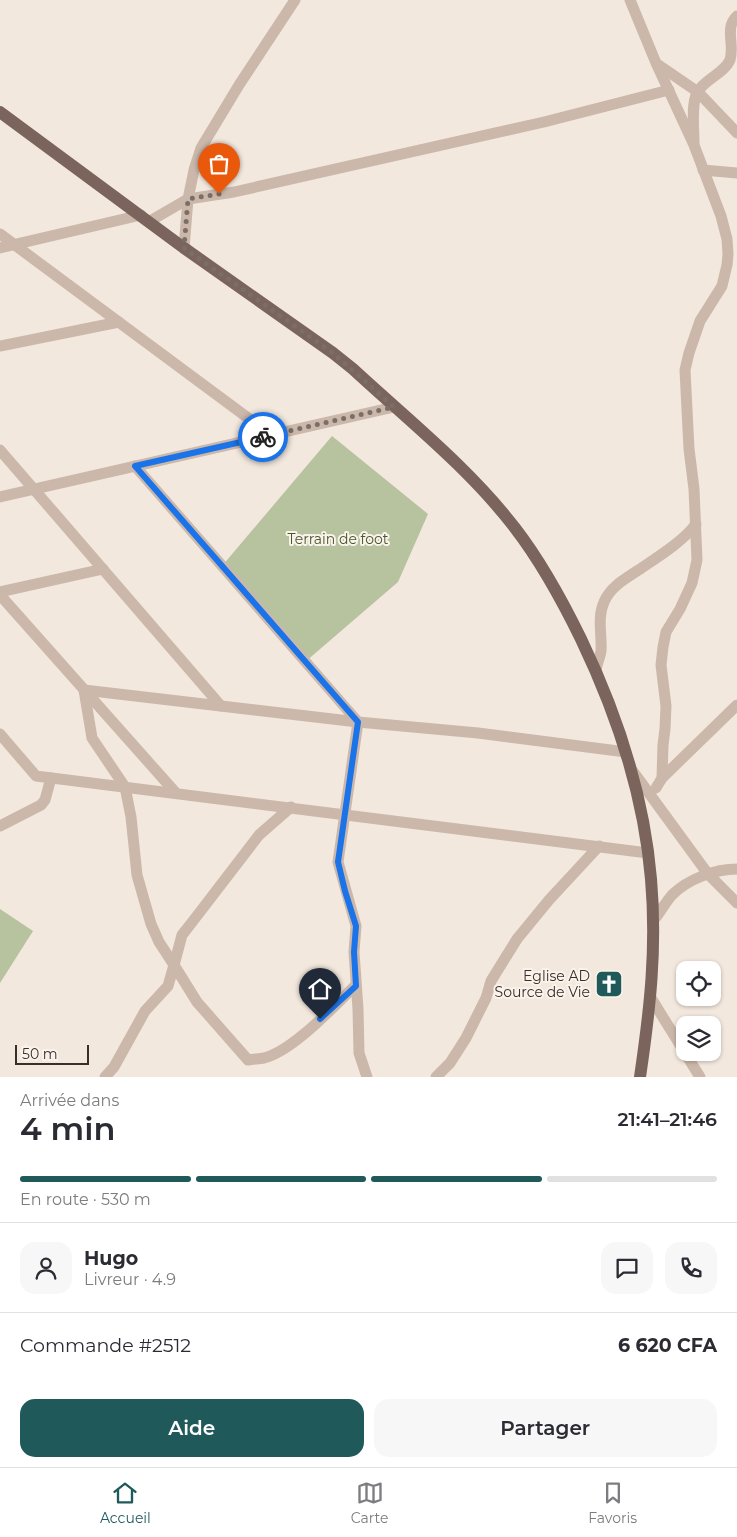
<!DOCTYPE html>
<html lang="fr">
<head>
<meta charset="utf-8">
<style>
	:root { --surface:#fff; --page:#f7f7f7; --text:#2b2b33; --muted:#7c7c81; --line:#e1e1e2; --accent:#1f595a }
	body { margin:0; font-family:Montserrat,sans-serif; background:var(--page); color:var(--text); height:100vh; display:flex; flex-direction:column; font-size:19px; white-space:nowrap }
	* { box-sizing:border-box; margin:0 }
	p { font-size:16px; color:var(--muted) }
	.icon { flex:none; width:28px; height:28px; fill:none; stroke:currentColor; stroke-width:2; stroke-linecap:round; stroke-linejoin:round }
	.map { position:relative; height:1077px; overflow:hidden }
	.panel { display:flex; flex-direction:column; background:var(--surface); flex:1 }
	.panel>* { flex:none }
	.tools { position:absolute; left:676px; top:961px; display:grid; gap:10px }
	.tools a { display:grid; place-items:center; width:45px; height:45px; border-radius:10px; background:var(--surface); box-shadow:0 1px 4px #0004; font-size:25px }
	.scale { position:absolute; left:15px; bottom:12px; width:74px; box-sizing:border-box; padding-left:5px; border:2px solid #392e29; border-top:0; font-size:14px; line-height:18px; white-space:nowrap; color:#392e29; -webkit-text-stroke:4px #faf3eb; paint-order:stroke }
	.pin { position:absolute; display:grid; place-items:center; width:42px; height:42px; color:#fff; margin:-51px -21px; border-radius:50% 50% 50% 0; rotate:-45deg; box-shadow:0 0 5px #0007 }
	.pin .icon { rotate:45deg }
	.courier { position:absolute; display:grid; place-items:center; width:50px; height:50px; margin:-25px; border:4px solid #1a73e8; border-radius:50%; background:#fff; color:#222; box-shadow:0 1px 6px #0007 }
	.summary em { font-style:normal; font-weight:600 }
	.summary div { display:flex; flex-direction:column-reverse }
	.summary { display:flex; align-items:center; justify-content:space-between; height:85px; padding:0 20px }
	h1 { font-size:32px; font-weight:600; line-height:38px }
	.bar { display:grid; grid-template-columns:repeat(4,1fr); gap:8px 5px; align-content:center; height:60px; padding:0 20px }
	.bar i { height:6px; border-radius:4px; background:var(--line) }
	.bar .on { background:var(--accent) }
	.bar p { grid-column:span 4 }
	.line { display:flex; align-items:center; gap:12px; padding:0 20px; border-top:1px solid var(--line) }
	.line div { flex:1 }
	.round { display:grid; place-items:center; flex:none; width:52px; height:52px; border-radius:15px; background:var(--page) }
	.action { display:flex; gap:10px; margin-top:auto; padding:10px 20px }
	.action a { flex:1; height:58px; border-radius:15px; background:var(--accent); color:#fff; font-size:20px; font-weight:600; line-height:58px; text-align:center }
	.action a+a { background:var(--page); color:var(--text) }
	.menu { display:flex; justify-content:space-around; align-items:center; height:70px; border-top:1px solid var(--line); background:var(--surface); font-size:14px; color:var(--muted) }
	.menu a { display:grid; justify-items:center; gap:2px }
	.menu .on { color:var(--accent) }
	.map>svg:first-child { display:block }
</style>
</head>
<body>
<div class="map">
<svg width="737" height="1077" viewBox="0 0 737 1077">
	<rect width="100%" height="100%" fill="#f3e8de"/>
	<g fill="#b7c29e">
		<polygon points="332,436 428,514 398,582 305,662 222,566"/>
		<polygon points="0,909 33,931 0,983"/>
	</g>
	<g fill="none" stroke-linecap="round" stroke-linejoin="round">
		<g stroke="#cbb8aa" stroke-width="11">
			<polyline points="630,0 656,63 694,145 721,216 727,239 728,254 727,265 722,286 700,321 689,353 685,370 689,449 694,489 697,560 692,583 680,609 666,632 663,647 661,665 666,706 665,729 663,745 662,778 656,788"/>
			<polyline points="657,64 698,92 737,133"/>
			<path d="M694,143C694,129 691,104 697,93C704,79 724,74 730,60C735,44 724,28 737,16"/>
			<polyline points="703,170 737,173"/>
			<polyline points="150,221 188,199 234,192 544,122 669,90"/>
			<polyline points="0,234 271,435"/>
			<polyline points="0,248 141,215"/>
			<polyline points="184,248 188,199 194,170 201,148 239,85 295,0"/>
			<polyline points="0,346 119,322"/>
			<polyline points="0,450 221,706"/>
			<polyline points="135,466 358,722 338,862 356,926 354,952 358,1009 359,1053 367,1077"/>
			<polyline points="0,497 394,407"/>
			<polyline points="0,592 103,569"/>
			<polyline points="0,595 175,792"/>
			<path d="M596,670C597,664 600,657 601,651C602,634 597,618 604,602C611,585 629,577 643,567C661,555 683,541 696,524"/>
			<polyline points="0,734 36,776 648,853"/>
			<polyline points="632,770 708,874 737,903"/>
			<polyline points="662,778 737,705"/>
			<polyline points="291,807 259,835 193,921 182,935 174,965 159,942 151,924 137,875 131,817 125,787 92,738 84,690 358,722 478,733 626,752"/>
			<polyline points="0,826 41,805 45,800 51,778"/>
			<path d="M653,921C660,913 665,903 672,895C688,879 715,869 737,869"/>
			<polyline points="651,998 700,1077"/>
			<path d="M105,1077L114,1067L145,1011L168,986L174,965L197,1002L248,1060C253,1059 259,1059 264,1058C293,1051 334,1006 356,985"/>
			<polyline points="436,1077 450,1063 466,1038 486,998 491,981 517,939 549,900 599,846"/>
		</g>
		<path stroke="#7a645b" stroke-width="12" d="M0,112L184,248L333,353L353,369C408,420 469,468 515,528C542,563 562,600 581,639C617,714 644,795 651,879C657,948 650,1009 640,1077"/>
	</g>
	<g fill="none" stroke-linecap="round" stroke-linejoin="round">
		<polyline stroke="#7a6f68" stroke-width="5" stroke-dasharray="0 9" points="219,194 188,199 184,248 333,353 394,407 263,437"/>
		<polyline stroke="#1a73e8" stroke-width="6" points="263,437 135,466 358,722 338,862 345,891 356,926 354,952 356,986 320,1019"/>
	</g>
	<defs>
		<g id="church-square" transform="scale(1.4375)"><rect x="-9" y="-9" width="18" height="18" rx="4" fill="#1f595a" stroke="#faf3eb"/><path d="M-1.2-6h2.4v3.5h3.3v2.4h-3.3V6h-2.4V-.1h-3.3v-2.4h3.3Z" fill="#fff"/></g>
	</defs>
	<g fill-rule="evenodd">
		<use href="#church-square" x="609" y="984"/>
	</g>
	<g text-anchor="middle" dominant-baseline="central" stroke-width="4" stroke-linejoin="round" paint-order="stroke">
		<g font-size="14" fill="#49572d" stroke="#faf3eb">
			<text x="338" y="539">Terrain de foot</text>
		</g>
		<g font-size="14" fill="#392e29" stroke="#faf3eb" text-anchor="end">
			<text x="590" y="976">Eglise AD<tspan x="590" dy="16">Source de Vie</tspan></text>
		</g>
	</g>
</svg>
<div class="tools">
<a><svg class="icon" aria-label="locate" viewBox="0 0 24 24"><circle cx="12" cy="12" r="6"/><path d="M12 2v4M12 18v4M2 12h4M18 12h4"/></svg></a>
<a><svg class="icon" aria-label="layers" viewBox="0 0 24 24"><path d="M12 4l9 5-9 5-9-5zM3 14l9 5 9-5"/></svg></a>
</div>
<div class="scale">50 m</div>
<div class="pin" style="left:219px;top:194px;background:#ea580c"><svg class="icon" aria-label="bag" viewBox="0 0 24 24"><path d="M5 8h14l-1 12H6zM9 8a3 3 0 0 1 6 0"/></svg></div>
<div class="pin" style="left:320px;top:1019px;background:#1f2937"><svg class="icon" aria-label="home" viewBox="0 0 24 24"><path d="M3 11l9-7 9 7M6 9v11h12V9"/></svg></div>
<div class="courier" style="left:263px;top:437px"><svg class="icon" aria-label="bike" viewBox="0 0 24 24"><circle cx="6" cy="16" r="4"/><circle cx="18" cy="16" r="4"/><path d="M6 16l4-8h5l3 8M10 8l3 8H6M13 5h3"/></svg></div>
</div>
<section class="panel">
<div class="summary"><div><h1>4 min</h1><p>Arrivée dans</p></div><em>21:41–21:46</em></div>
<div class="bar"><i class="on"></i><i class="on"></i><i class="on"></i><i></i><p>En route · 530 m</p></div>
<div class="line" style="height:90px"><a class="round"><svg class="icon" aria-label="person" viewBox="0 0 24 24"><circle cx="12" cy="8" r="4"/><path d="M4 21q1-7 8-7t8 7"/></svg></a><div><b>Hugo</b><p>Livreur · 4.9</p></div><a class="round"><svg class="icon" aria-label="chat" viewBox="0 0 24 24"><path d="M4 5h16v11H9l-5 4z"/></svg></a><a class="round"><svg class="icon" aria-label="phone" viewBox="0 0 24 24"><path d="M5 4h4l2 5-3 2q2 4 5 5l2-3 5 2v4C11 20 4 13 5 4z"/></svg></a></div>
<div class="line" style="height:65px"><div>Commande #2512</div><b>6 620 CFA</b></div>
<div class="action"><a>Aide</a><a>Partager</a></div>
</section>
<nav class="menu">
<a class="on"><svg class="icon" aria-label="home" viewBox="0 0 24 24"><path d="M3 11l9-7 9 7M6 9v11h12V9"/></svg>Accueil</a>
<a><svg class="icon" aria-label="map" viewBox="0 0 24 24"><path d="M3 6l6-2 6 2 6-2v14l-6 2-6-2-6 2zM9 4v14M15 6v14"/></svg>Carte</a>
<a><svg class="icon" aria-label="saved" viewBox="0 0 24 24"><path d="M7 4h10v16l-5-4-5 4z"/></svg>Favoris</a>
</nav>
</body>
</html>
